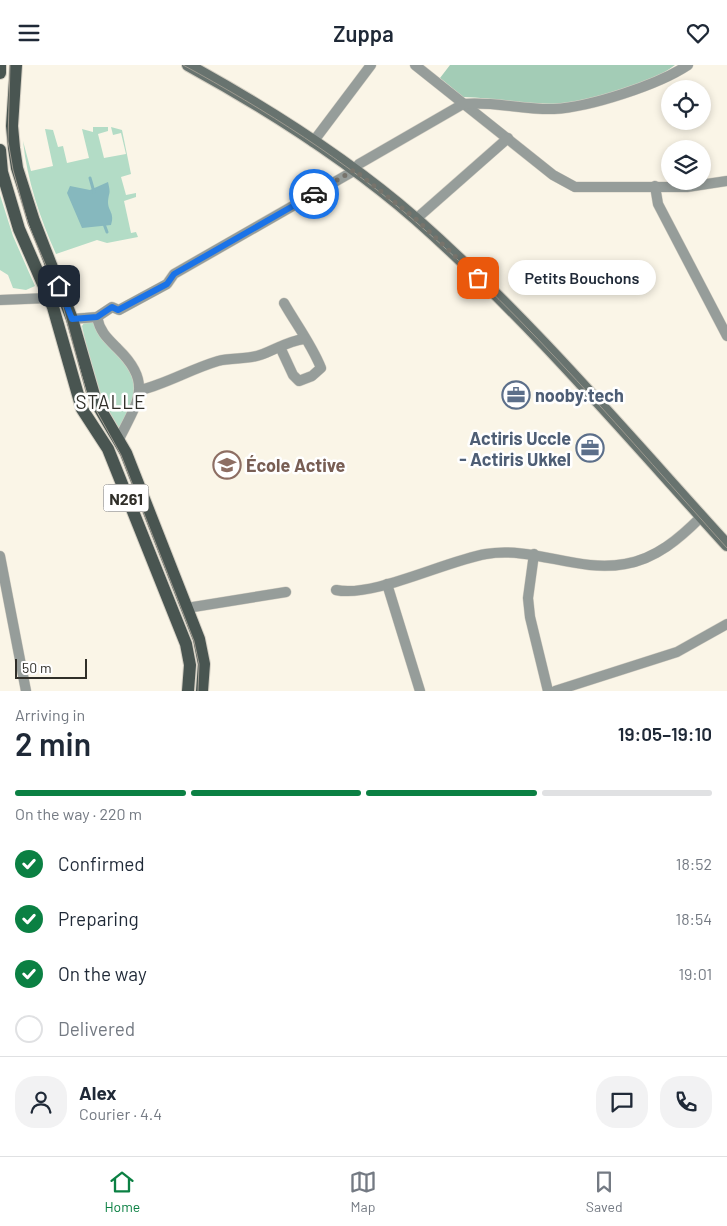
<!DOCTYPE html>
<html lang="en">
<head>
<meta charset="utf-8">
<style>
	:root { --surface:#fff; --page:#f2f2f3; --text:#1f2937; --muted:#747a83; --line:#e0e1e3; --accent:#0b8043 }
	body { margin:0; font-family:Barlow,sans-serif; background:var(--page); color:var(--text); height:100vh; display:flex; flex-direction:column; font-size:19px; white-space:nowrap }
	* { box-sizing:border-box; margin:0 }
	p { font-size:16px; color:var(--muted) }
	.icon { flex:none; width:28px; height:28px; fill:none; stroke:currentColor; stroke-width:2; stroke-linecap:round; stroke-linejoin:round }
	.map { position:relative; height:626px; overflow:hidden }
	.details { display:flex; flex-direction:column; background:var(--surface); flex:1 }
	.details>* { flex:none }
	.controls { position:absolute; left:661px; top:15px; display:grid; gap:10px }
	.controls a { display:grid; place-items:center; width:50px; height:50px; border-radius:50%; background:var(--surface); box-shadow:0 2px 8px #0003; font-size:25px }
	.scale { position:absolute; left:15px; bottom:12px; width:72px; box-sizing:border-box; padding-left:5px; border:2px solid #302f29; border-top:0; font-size:14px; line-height:18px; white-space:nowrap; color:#302f29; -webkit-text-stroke:4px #fff; paint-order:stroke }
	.pin { position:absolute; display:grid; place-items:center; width:42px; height:42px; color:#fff; margin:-21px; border-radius:10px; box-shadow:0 2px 8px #0006 }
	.courier { position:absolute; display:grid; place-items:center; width:50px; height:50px; margin:-25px; border:4px solid #1a73e8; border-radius:50%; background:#fff; color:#222; box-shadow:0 1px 6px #0007 }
	.bubble { position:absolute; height:35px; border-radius:18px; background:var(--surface); box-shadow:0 2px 8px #0003; font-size:16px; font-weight:600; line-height:35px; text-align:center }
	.head em { font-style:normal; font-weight:600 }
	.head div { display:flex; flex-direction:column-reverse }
	.head { display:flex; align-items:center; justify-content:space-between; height:85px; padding:0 15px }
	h1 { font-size:32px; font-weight:600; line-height:38px }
	.bar { display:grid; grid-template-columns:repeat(4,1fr); gap:8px 5px; align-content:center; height:60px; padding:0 15px }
	.bar i { height:6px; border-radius:4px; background:var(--line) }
	.bar .active { background:var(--accent) }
	.bar p { grid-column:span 4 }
	.line { display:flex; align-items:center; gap:12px; padding:0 15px; border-top:1px solid var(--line) }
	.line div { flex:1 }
	.round { display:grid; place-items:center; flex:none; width:52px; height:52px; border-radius:20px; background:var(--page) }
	ol { padding:0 15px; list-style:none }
	li { display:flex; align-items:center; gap:15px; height:55px }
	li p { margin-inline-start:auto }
	li .icon { padding:5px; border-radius:50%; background:var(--accent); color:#fff; stroke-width:4 }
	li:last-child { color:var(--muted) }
	li i { width:28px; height:28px; border:2px solid var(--line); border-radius:50% }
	header { display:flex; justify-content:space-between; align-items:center; height:65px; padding:0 15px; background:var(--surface); font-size:22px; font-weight:600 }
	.dock { display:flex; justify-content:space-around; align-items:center; height:70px; border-top:1px solid var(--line); background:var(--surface); font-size:14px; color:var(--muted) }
	.dock a { display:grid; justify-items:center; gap:2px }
	.dock .active { color:var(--accent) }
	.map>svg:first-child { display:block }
</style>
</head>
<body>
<header><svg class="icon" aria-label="menu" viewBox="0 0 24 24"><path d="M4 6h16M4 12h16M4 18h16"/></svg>Zuppa<svg class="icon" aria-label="heart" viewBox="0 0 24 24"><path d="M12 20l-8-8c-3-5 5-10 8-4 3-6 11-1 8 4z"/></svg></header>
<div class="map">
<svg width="727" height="626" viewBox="0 0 727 626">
	<rect width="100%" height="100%" fill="#faf5e7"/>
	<g fill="#b3dcc6">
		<path d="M93,62H108V66L98,69L104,93L126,89L121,68L113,70L111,62L122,65L131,109L121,112L126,130L136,128V132L124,136L131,168L136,167L138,172L107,178L97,175L56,189C40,153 27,115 23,76L31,106L53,101L45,64L53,65L58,82L63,81L67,98L89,93L82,64L93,67Z"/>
		<polygon points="0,130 13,171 35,221 26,225 13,223 8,210 0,205"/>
		<path d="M84,258H94C105,285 142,300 134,334C131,345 123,356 118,366L98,336L82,261Z"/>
	</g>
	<path fill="#a3ccb6" d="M450,0H675C647,22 587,38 551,40C521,41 493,32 463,32L440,13Z"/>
	<path fill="#86b8be" d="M108,117C111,130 109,126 108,137C108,146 115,148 111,160L82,163L67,128L70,121L90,125Z"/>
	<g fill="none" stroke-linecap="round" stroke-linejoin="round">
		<g stroke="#86b8be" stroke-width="3">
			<polyline points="90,113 94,127"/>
			<polyline points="104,159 107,167"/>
		</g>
		<g stroke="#d6d1c5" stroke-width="11">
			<g id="street">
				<polyline points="415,0 553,110 575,122 687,122 727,116"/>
				<polyline points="313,77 371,0"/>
				<polyline points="655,121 658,139 727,271"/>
				<polyline points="416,154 508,73"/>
				<polyline points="0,235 49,233"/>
				<path d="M97,252C100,267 107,273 118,284C153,318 138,336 119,374"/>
				<path d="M72,254L97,252L112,242L119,245L167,219L174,209L352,107L359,99L463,39C494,36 523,45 554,44C590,42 658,20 688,0"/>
				<path d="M280,282L293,310L299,316L312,311L321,303C312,280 296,259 284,238"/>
				<path d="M141,325C168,318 191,304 218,296C232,292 246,295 260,290C275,285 288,276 304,274"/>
				<polyline points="534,489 528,533 530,552 548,626"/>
				<polyline points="0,491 26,626"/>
				<polyline points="387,519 420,626"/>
				<path d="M336,525C373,533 445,496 486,489C534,481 578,508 625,499C656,494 680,473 701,452"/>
				<polyline points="187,543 286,527"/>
				<polyline points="555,626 677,587 727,559"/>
			</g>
		</g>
		<g stroke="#d6d1c5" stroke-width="14">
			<path id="secondary" d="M188,0C268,44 347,94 416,154C529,254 626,369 727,480"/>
		</g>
		<g stroke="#d6d1c5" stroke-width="14">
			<g id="primary">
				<polyline points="16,0 12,61 14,83 17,103 34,156 72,254 96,337 126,388 199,574 204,599 202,626"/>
				<polyline points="0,8 0,0"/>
				<polyline points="0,85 2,107 19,164 53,242 82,344 108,384 186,579 190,600 188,626"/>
			</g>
		</g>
		<use href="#street" stroke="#969d9a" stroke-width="10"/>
		<use href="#secondary" stroke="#68736f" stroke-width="12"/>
		<use href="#primary" stroke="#495551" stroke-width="12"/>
		<g stroke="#9b988e" stroke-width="1">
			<polyline points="10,0 8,76 13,105 28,159 62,238 86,327 121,390 194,576 199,599 198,626"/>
			<path d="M183,0C266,45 346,96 417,158C530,256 627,372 727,483"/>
		</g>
	</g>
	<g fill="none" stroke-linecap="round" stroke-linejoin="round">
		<polyline stroke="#77746c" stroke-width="5" stroke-dasharray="0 9" points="314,129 354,105 416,154 478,213"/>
		<polyline stroke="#1a73e8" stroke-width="6" points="59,221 72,254 97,252 112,242 118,245 167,219 174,209 314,129"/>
	</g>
	<defs>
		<g id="office-ring" transform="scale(1.4375)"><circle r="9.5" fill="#fff" stroke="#5c6f8a" stroke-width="1.5"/><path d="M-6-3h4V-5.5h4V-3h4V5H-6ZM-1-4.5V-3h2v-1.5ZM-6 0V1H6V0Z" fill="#5c6f8a"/></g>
		<g id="school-ring" transform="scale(1.4375)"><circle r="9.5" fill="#fff" stroke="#8d6e63" stroke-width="1.5"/><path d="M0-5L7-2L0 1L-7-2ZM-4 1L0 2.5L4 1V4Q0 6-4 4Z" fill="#8d6e63"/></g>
	</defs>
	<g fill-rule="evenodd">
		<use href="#office-ring" x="516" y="330"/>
		<use href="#office-ring" x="590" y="383"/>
		<use href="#school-ring" x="227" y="400"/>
	</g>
	<g text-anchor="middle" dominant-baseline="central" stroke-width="5" stroke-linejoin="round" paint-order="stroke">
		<rect fill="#fff" stroke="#6e6d69" stroke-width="1" x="103.5" y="419.5" width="45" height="27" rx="4"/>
		<g font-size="16" font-weight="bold" fill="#302f29">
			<text x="126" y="433">N261</text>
		</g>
		<g font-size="18" font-weight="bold" fill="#4e5e75" stroke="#fff" text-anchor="start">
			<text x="535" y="330">nooby.tech</text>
			<text x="571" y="373" text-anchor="end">Actiris Uccle<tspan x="571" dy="21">- Actiris Ukkel</tspan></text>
		</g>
		<g font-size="18" font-weight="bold" fill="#785e54" stroke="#fff" text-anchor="start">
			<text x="246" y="400">École Active</text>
		</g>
		<g font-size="19" letter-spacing="1" fill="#302f29" stroke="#fff">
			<text x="111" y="336">STALLE</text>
		</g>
	</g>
</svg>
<div class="controls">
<a><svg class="icon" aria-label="locate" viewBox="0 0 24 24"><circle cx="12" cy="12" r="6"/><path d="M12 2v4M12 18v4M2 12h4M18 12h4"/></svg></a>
<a><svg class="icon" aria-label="layers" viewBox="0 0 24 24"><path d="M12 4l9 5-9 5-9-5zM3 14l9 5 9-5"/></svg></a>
</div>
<div class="scale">50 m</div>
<div class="pin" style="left:478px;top:213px;background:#ea580c"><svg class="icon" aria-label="bag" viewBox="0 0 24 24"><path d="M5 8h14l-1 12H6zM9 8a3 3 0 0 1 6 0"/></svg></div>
<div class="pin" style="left:59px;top:221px;background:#1f2937"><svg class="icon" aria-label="home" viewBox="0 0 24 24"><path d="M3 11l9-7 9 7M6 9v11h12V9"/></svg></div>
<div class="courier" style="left:314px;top:129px"><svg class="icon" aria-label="car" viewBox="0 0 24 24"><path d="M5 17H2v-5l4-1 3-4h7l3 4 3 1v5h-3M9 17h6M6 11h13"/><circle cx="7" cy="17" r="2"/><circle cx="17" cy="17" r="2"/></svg></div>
<div class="bubble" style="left:508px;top:195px;width:148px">Petits Bouchons</div>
</div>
<section class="details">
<div class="head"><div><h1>2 min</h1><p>Arriving in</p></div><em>19:05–19:10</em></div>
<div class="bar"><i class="active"></i><i class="active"></i><i class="active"></i><i></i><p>On the way · 220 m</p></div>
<ol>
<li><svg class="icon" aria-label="check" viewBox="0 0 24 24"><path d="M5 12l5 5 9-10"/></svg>Confirmed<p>18:52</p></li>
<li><svg class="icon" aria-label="check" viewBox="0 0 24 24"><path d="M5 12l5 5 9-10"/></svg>Preparing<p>18:54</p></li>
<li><svg class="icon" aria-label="check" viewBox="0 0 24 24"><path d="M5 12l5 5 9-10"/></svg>On the way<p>19:01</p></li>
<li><i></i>Delivered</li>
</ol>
<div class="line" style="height:90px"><a class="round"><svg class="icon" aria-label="person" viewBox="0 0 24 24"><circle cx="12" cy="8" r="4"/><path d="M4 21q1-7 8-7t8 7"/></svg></a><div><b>Alex</b><p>Courier · 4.4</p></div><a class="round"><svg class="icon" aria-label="chat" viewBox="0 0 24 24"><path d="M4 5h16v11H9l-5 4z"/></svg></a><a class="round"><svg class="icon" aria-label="phone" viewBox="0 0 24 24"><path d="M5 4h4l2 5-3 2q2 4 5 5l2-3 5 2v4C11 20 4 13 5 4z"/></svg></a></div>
</section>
<nav class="dock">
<a class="active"><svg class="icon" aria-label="home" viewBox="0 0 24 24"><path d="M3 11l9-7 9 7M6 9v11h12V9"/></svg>Home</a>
<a><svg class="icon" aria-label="map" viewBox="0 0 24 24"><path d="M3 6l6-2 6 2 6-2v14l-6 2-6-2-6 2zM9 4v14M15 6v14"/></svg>Map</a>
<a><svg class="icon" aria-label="saved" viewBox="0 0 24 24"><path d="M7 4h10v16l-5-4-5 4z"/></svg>Saved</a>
</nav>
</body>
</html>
